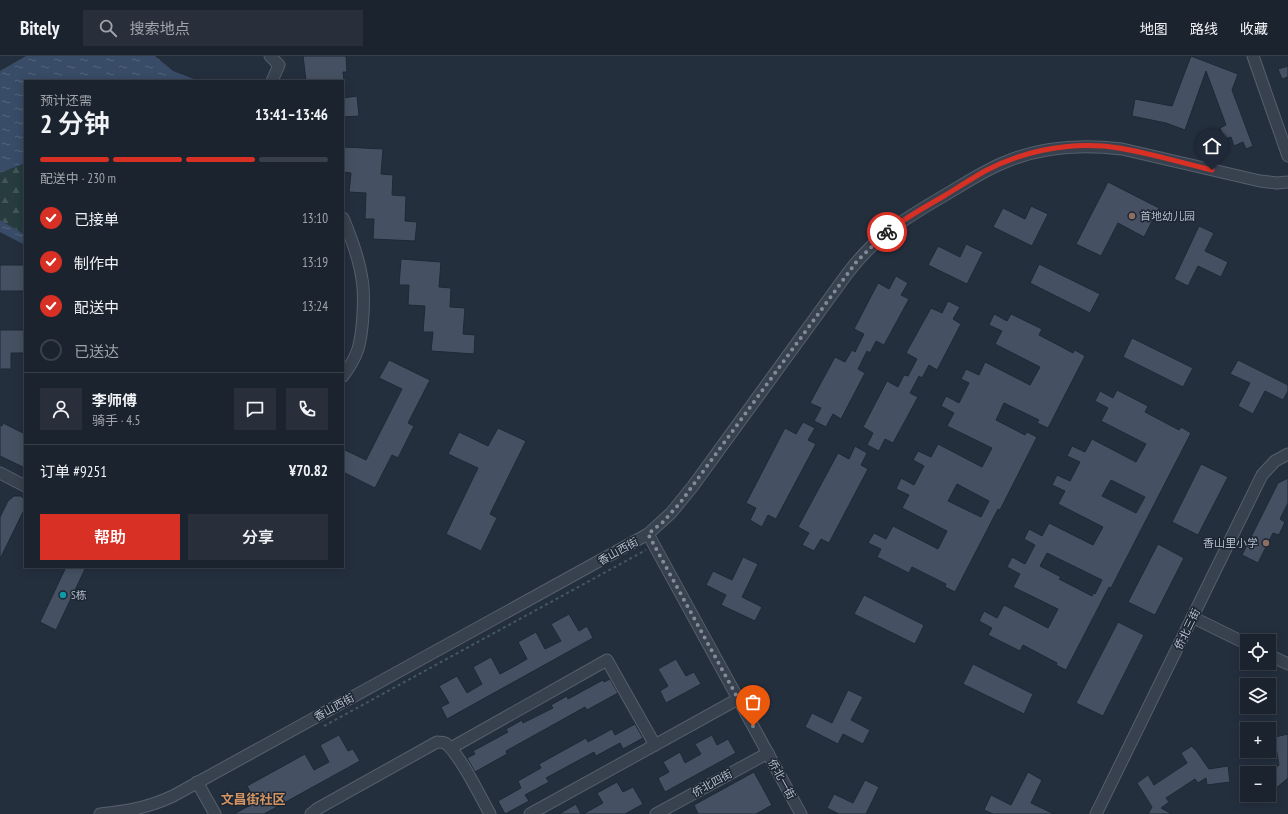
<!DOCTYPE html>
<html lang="zh">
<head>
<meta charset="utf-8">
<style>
	:root { --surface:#1b232e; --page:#282f3a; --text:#f1f3f6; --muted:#a0a4aa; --line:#39404a; --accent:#d93025 }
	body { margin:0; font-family:"PT Sans Narrow","Noto Sans SC",sans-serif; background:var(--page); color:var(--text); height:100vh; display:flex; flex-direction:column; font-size:15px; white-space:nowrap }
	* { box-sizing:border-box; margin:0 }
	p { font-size:13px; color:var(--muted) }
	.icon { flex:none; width:22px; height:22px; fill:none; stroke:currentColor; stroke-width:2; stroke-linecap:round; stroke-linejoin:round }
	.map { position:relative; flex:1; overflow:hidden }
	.panel { position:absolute; left:24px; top:24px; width:320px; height:488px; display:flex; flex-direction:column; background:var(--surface); border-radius:0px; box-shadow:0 2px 10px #0003,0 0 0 1px var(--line) }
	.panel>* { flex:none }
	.buttons { position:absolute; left:1240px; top:578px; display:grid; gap:8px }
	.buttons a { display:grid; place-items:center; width:36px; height:36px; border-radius:0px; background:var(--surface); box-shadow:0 2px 10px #0003,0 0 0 1px var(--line); font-size:20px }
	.pin { position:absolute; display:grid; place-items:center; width:34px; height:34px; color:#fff; margin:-41px -17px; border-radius:50% 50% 50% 0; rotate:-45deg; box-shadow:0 0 4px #0007 }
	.pin .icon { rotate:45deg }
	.courier { position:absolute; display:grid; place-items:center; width:40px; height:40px; margin:-20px; border:3px solid #d93025; border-radius:50%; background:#fff; color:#222; box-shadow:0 1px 5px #0007 }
	.headline em { font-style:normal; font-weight:600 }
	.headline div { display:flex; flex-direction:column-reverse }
	.headline { display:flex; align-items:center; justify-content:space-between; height:68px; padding:0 16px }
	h1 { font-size:26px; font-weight:600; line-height:30px }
	.bar { display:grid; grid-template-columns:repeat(4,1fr); gap:6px 4px; align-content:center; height:48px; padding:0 16px }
	.bar i { height:5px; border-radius:3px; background:var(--line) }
	.bar .current { background:var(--accent) }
	.bar p { grid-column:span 4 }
	.line { display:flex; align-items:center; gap:10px; padding:0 16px; border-top:1px solid var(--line) }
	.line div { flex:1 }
	.round { display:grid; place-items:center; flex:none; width:42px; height:42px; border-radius:0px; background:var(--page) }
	ol { padding:0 16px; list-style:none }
	li { display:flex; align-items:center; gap:12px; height:44px }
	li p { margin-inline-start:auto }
	li .icon { padding:4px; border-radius:50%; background:var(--accent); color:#fff; stroke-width:4 }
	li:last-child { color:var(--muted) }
	li i { width:22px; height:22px; border:2px solid var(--line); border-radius:50% }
	.cta { display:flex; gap:8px; margin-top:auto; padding:8px 16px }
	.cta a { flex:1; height:46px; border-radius:0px; background:var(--accent); color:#fff; font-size:16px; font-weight:600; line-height:46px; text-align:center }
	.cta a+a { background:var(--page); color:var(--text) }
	header { display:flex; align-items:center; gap:24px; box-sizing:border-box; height:56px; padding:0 20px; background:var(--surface); border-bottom:1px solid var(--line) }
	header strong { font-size:19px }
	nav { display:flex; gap:22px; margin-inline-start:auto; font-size:14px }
	.search { width:280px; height:36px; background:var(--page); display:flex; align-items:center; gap:10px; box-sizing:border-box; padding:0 14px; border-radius:0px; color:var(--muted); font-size:15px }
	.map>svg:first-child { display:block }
</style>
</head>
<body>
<header>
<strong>Bitely</strong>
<div class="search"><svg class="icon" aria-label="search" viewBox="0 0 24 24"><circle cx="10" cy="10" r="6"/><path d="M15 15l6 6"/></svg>搜索地点</div>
<nav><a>地图</a><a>路线</a><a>收藏</a></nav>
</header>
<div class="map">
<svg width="1288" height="758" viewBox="0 0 1288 758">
	<defs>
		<pattern id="forest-firs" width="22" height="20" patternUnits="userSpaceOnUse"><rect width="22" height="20" fill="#263c3f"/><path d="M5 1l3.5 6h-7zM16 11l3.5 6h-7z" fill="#435659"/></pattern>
		<pattern id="water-ripples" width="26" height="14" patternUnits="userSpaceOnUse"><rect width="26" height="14" fill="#394c67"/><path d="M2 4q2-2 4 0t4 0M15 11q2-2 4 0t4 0" fill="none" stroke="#53647b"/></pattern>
	</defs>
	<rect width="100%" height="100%" fill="#242f3e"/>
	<polygon fill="url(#forest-firs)" points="25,107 25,179 0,164 0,117"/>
	<g fill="url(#water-ripples)">
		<polygon points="26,0 155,0 173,15 199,25 25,25 25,107 0,117 0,15"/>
		<polygon points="0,164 25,179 25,189 0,176"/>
	</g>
	<g fill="#455162" stroke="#1f2835" fill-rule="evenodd">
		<polygon points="303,0 346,0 347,16 343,16 344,25 306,25"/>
		<polygon points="1191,0 1238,18 1232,34 1253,90 1246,93 1243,86 1234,90 1231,81 1224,83 1220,72 1226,69 1206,15 1185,74 1166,67 1132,60 1135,43 1172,50"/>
		<polygon points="1288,10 1288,21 1282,23 1278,13"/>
		<polygon points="357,40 359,60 343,61 343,42"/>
		<polygon points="343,91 383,93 381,118 393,119 392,139 406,140 405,165 417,166 415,185 373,183 374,163 365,163 366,137 349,136 351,117 343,116"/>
		<polygon points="1108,126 1159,152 1144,181 1118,167 1101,200 1076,188"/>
		<polygon points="1031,150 1048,158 1032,190 993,171 1003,152 1025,163"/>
		<polygon points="1199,170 1214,177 1205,195 1228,206 1221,221 1198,210 1188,230 1174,223"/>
		<polygon points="966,188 983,196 967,228 928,209 938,190 960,201"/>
		<polygon points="401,203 441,206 439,231 451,232 450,251 465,252 463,278 475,279 474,298 431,295 433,276 423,276 425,250 408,249 409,229 399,229"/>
		<polygon points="1039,208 1100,238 1090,257 1030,227"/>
		<rect x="0" y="209" width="25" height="26"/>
		<polygon points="896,220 908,227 901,239 909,243 884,289 876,285 870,297 867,295 858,313 865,317 841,363 833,358 826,371 814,365 821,352 810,347 835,301 845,306 852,294 855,296 864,278 854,273 878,227 889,233"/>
		<polygon points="948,245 960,251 953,263 961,268 937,314 929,309 922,322 919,320 910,337 918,341 893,387 885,383 879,395 867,389 873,377 863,371 887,325 898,331 904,319 908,320 917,303 906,297 931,252 942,257"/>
		<path d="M994,258L1007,265L1011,258L1042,273L1039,279L1073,297L1075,294L1085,300L1048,372L1037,367L1039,364L1004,347L996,364L1025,379L1027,376L1037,381L1000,454L998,453L955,536L945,531L946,528L912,511L909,517L877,501L881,493L868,487L874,477L886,483L893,470L938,493L947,475L902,452L909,439L896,433L901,422L914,429L924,410L913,404L918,395L931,401L938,388L982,411L992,392L947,370L954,357L941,350L946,340L959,347L969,327L961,323L966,313L979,319L985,306L1030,329L1040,311L995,288L1002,275L989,269ZM957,428L989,445L981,461L948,445Z"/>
		<polygon points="0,274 25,274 25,297 11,297 11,313 0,313"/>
		<polygon points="1132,282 1193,312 1183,331 1123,301"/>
		<polygon points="389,304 430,324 408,367 414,370 398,402 392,399 375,432 343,416 343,393 366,404 402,333 379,322"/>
		<polygon points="1238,304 1288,329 1288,335 1283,344 1265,335 1253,358 1238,350 1250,327 1230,318"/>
		<path d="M1117,334L1148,350L1145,356L1179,374L1181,371L1191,377L1111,532L1109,531L1066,614L1056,609L1057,607L1023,589L1020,595L988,579L992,572L979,565L984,555L997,562L1004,549L1048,572L1058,553L1013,531L1020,518L1007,511L1012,501L1025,508L1035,489L1024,483L1029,473L1042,480L1049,467L1093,489L1103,471L1058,448L1065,435L1052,429L1057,419L1070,425L1080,406L1067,400L1072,390L1085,396L1092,383L1136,406L1146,388L1101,365L1108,352L1095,345L1100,335L1113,342ZM1111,424L1145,441L1136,457L1102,440ZM1047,497L1102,524L1095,538L1093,537L1092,540L1059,523L1061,521L1040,510Z"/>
		<polygon points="803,366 815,372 808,384 816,388 776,463 768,459 762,471 750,464 756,452 746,447 785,372 796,378"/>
		<polygon points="3,367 25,378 25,412 0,400 0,369 2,370"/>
		<polygon points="498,372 526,385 490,458 497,462 481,495 446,478 478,412 448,398 459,376 488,390"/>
		<polygon points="855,390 867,397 861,409 868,413 829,487 821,483 814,495 802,489 809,477 798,471 838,397 849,403"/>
		<polygon points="1201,408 1228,421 1198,479 1172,466"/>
		<polygon points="1288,422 1288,447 1280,463 1285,466 1279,479 1273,477 1258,507 1242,499 1278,427"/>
		<polygon points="14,440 21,440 24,443 25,445 25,452 0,503 0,461 8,445"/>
		<polygon points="1158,488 1184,502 1155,559 1128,546"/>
		<polygon points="743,501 758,508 742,541 762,551 755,565 721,549 726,539 706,529 713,515 732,524"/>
		<polygon points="66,511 86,511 56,574 40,566"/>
		<polygon points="864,539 924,569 915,588 854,558"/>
		<polygon points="569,558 579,575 587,570 593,582 447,663 441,651 449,647 439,630 457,620 467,637 482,628 473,611 491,601 500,618 515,610 527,603 518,586 536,576 545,593 561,585 551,568"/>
		<polygon points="1118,566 1144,579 1103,660 1076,647"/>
		<polygon points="676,603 686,620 694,616 701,628 666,647 660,635 668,630 658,613"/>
		<polygon points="973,608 1033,638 1024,658 963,628"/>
		<polygon points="610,623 618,637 587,654 585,651 551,670 506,695 507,698 475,716 467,702 475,698 473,695 508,676 506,673 522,664 523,667 553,652 551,649 567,640 568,643 603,624 604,626"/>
		<polygon points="848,634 863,641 851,664 870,674 863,688 843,678 838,688 805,671 812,657 832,667"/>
		<polygon points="635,668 643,682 623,693 620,687 596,700 594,696 546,722 549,726 525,739 529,745 505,758 498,745 521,732 518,725 541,712 539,708 586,682 588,686 612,673 615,679"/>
		<polygon points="1288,678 1288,722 1274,734 1269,727 1269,717 1279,709 1275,686 1276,685 1275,681"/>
		<polygon points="339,679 348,695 353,693 360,705 264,758 234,758 256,746 247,730 305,698 314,714 329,706 320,689"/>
		<polygon points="712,679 717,689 728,683 736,697 665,736 658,722 669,716 663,706 680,696 685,707 701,698 695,688"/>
		<polygon points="1192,690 1194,693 1195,693 1209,713 1228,710 1230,726 1207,729 1206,722 1198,727 1195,723 1166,742 1169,746 1161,752 1172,758 1148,758 1152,751 1137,727 1148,719 1154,729 1187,707 1181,697"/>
		<polygon points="754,716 772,749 756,758 698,758 694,749"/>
		<polygon points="1028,716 1042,724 1031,747 1054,758 993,758 984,754 991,739 1011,749"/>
		<polygon points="865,724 879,731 866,758 839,758 827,752 834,738 853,747"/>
		<polygon points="617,726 623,736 633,731 643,748 625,758 583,758 603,747 597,737"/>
		<polygon points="576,748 581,758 559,758"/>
	</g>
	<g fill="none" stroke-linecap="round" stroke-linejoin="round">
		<g stroke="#565f6c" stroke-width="13">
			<g id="minor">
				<polyline points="270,0 279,9 272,25"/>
				<polyline points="1253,0 1288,100"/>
				<path d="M343,162C351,181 359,202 362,223C365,241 363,276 358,293C355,302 349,312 343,320"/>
				<polyline points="0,417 25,430"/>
				<polyline points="648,478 801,758"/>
				<polyline points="1192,561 1247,588"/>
				<polyline points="1269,599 1288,608"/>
				<polyline points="451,692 607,604 655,689"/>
				<polyline points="197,726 215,758"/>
				<path d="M100,758C128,755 147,752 173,740L648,478L671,457L693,430L847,218C875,181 901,165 940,142C961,130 981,116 1003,107C1041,90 1082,88 1122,93L1260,125L1277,127L1288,126"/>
				<path d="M311,758L317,753L437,686C440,686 443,686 445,687C459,696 481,742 490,758"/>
				<polyline points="530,758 738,643"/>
				<polyline points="656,758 768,697"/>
				<polyline points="1096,758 1262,419 1275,405 1288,398"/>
			</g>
		</g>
		<polyline stroke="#44595c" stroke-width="2" stroke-dasharray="3 3" stroke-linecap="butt" points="324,670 646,494"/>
		<use href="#minor" stroke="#38414e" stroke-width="11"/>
	</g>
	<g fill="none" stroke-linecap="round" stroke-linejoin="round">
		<polyline stroke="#828b98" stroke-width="4" stroke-dasharray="0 7.2" points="753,670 648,478 663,466 680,447 857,205 887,176"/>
		<path stroke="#d93025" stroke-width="5" d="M887,176C905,162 925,151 944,140C957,132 971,123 985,115C1021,96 1063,87 1103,90C1138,93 1177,106 1212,114"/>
	</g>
	<g fill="#8d6e63" stroke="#1d2633" stroke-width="1.5">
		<circle cx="1132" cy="160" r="4"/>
		<circle cx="1266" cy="487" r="4"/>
	</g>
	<circle fill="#0f9aa8" stroke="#1d2633" stroke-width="1.5" cx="63" cy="539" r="4"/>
	<g text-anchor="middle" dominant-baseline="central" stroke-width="3" stroke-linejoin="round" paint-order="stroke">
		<g font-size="11" fill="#b4bcc9" stroke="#1d2633" text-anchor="start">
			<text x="1140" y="160">首地幼儿园</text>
			<text x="1258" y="487" text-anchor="end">香山里小学</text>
			<text x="71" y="539">S栋</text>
		</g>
		<g font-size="11" fill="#b4bcc9" stroke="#1d2633">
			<text transform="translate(618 495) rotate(-29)">香山西街</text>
			<text transform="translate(1187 573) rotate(-64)">侨北三街</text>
			<text transform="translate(334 651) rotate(-29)">香山西街</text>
			<text transform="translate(782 723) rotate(61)">侨北一街</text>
			<text transform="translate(712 727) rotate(-29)">侨北四街</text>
		</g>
		<g font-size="13" font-weight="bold" fill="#d59563" stroke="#1d2633">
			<text x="253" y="743">文昌街社区</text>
		</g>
	</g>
</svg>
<div class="buttons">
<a><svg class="icon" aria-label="locate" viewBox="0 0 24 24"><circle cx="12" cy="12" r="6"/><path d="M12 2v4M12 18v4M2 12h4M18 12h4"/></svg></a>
<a><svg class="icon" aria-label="layers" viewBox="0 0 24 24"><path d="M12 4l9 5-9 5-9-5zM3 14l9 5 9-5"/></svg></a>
<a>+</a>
<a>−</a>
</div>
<div class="pin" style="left:753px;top:670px;background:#ea580c"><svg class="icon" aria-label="bag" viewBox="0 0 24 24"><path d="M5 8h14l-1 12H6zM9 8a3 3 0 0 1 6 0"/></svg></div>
<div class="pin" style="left:1212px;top:114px;background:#1f2937"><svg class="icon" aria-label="home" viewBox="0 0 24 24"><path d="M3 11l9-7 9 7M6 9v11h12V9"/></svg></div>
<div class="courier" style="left:887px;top:176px"><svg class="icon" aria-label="bike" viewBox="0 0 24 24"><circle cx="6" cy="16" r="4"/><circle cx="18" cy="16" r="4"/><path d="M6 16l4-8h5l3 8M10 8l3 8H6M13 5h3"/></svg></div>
<section class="panel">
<div class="headline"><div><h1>2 分钟</h1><p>预计还需</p></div><em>13:41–13:46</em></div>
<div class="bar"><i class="current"></i><i class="current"></i><i class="current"></i><i></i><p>配送中 · 230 m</p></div>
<ol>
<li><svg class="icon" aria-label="check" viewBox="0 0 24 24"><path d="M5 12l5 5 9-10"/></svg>已接单<p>13:10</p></li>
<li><svg class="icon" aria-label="check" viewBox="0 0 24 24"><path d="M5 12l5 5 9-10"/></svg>制作中<p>13:19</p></li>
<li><svg class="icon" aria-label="check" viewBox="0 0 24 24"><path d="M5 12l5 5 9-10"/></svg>配送中<p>13:24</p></li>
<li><i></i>已送达</li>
</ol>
<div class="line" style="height:72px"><a class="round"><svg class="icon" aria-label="person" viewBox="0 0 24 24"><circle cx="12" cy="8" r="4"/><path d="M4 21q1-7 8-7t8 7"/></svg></a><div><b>李师傅</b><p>骑手 · 4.5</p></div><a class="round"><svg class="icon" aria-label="chat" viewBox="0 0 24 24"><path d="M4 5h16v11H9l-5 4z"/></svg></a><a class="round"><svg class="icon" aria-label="phone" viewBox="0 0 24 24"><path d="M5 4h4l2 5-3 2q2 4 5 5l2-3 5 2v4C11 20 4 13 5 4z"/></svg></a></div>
<div class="line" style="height:52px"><div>订单 #9251</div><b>¥70.82</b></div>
<div class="cta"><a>帮助</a><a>分享</a></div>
</section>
</div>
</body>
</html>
